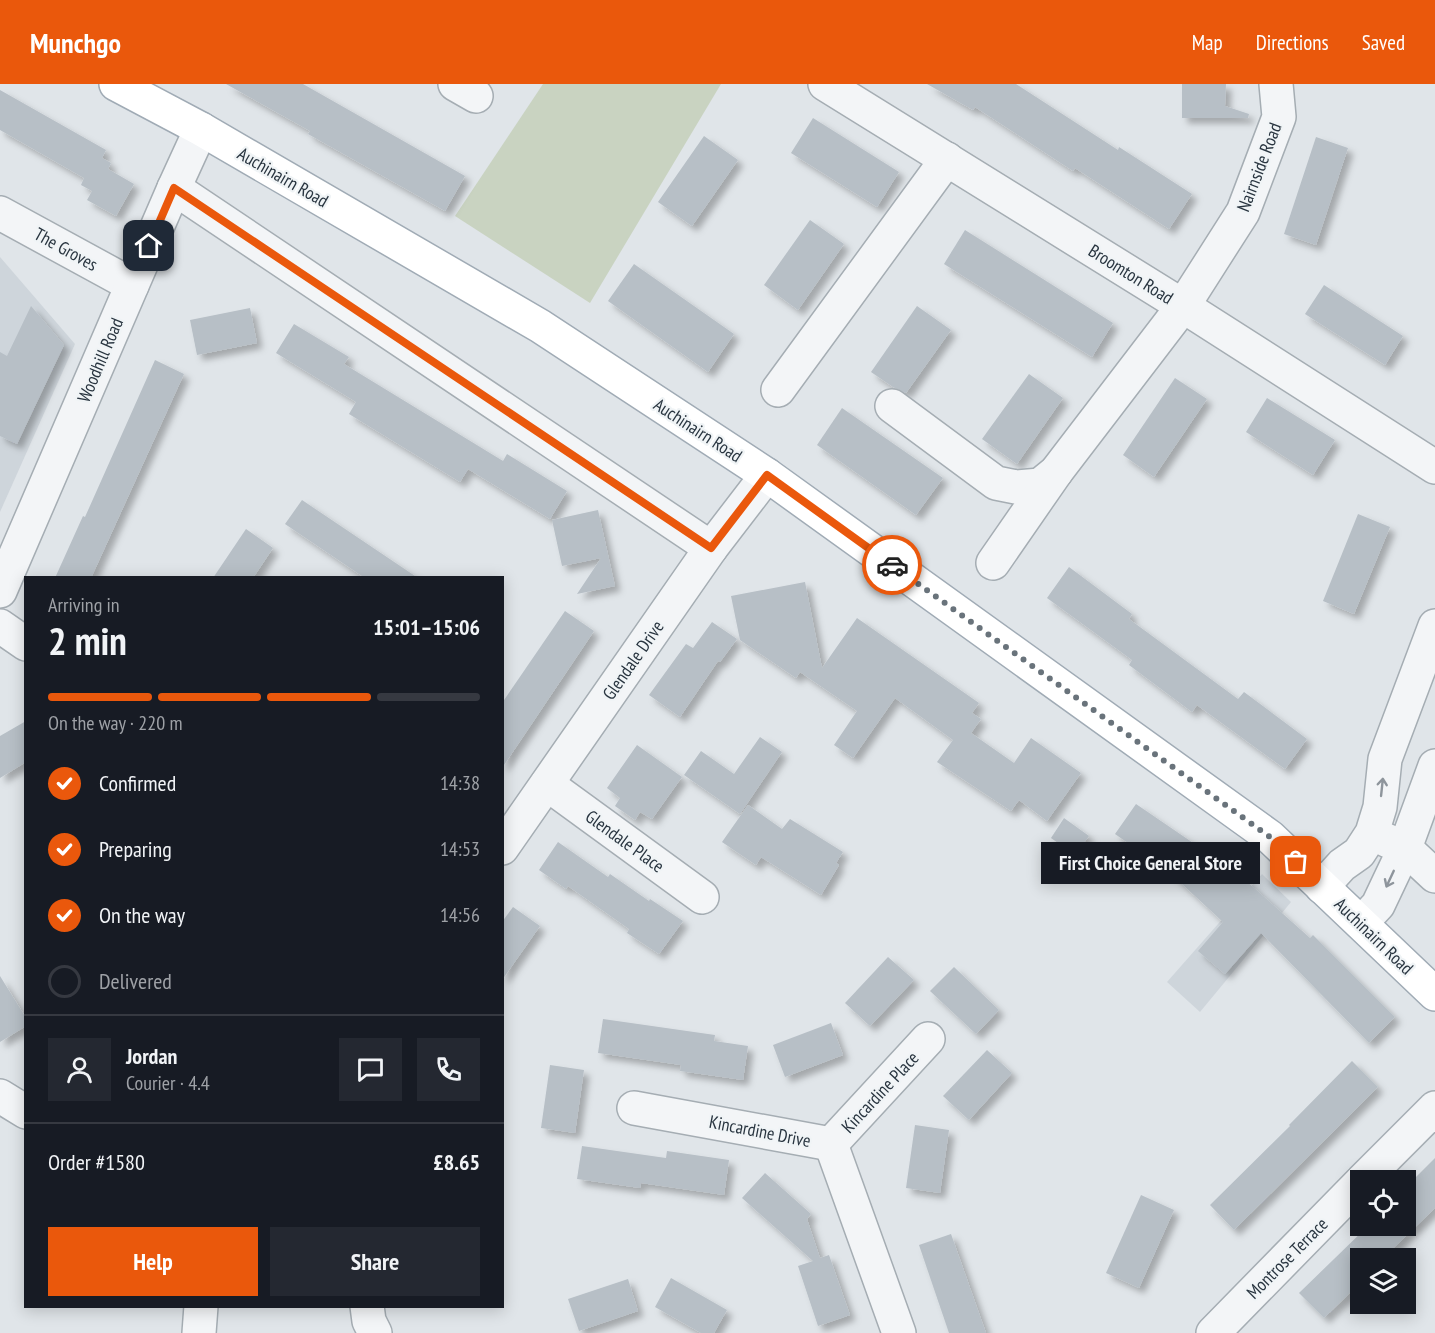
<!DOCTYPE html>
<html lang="en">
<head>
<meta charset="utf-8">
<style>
	:root { --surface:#171b24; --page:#242831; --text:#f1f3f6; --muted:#9ea1a6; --line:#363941; --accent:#ea580c }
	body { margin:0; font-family:"PT Sans Narrow",sans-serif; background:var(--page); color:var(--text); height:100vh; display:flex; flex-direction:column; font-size:22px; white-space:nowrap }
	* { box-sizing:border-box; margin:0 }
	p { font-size:20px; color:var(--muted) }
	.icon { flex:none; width:33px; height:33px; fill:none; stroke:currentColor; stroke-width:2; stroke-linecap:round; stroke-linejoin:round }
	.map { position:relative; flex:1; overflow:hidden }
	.details { position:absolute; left:24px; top:492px; width:480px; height:732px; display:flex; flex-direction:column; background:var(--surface); border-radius:0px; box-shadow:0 3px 15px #0003 }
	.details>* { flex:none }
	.controls { position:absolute; left:1350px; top:1086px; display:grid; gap:12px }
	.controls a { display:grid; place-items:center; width:66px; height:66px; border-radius:0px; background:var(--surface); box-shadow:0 3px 15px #0003; font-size:30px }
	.pin { position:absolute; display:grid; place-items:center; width:51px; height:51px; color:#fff; margin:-26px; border-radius:12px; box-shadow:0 3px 9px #0006 }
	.courier { position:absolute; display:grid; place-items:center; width:60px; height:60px; margin:-30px; border:4px solid #ea580c; border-radius:50%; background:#fff; color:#222; box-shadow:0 2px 8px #0007 }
	.bubble { position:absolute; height:42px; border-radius:0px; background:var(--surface); box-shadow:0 3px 15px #0003; font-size:20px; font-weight:700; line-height:42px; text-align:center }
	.head em { font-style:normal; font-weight:700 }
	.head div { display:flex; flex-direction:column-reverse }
	.head { display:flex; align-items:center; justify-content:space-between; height:102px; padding:0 24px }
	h1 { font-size:39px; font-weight:700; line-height:45px }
	.bar { display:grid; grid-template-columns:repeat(4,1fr); gap:9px 6px; align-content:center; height:72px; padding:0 24px }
	.bar i { height:8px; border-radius:4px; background:var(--line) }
	.bar .on { background:var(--accent) }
	.bar p { grid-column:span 4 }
	.line { display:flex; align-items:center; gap:15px; padding:0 24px; border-top:2px solid var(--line) }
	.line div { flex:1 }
	.round { display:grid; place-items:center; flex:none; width:63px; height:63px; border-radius:0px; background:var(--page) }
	ol { padding:0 24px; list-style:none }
	li { display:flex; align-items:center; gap:18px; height:66px }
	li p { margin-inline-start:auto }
	li .icon { padding:6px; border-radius:50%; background:var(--accent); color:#fff; stroke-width:4 }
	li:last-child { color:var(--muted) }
	li i { width:33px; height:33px; border:3px solid var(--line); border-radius:50% }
	.action { display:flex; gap:12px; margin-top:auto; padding:12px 24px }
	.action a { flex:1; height:69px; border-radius:0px; background:var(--accent); color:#fff; font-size:24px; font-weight:700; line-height:69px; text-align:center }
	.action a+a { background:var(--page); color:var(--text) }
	header { display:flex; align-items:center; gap:36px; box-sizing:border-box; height:84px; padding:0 30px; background:var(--accent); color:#fff }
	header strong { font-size:28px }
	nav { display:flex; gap:33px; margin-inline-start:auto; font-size:21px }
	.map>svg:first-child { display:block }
</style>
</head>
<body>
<header>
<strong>Munchgo</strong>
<nav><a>Map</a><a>Directions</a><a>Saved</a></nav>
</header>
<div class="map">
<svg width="1435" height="1249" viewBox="0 0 1435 1249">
	<defs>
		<filter id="shadow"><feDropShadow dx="5.5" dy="5.5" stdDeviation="3" flood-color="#0004"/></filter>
	</defs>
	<rect width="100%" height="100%" fill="#e0e5e9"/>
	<g fill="#ced5db">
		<polygon points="0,173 75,260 0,428"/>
		<polygon points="1262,790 1291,818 1200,928 1167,898"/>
	</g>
	<polygon fill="#c9d3c1" points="543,0 721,0 590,219 455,132"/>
	<g fill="#b7bfc6" filter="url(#shadow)">
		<polygon points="226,0 303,0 465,92 445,127 308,50 310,47"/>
		<polygon points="927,0 1016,0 1118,66 1119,63 1192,110 1169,145 1075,84 1073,87 975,23 973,26"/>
		<polygon points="1182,0 1226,0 1225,22 1249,30 1248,34 1182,34"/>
		<polygon points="0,6 106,66 102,74 111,79 108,85 134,100 116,132 87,116 92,107 81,101 84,94 0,46"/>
		<polygon points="813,34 899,88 877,123 791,69"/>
		<polygon points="704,52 738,76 692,142 658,118"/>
		<polygon points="1316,53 1348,64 1316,161 1284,150"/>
		<polygon points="810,136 844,160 798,226 764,201"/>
		<polygon points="965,146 1113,239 1092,273 944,180"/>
		<polygon points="634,180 734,250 708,288 608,217"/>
		<polygon points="1324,201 1403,252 1385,281 1305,230"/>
		<polygon points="31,222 64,261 17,360 0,352 0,268 7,272"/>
		<polygon points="917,222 951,246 906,309 893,303 871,288"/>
		<polygon points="250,224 257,259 197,271 190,236"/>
		<polygon points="294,240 349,273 344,280 503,377 507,370 567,407 550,435 468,385 460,398 349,330 356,318 276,269"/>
		<polygon points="155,276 184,290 91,494 55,494 83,432 85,433"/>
		<polygon points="1029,290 1063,314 1017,380 982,355"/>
		<polygon points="1175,294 1207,315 1154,393 1123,371"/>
		<polygon points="1267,314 1335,356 1313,391 1246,348"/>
		<polygon points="842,324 943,394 916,431 817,361"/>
		<polygon points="302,416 418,494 365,494 285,440"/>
		<polygon points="598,426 615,502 577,510 601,474 562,482 552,436"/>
		<polygon points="1358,430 1390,443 1354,530 1323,517"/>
		<polygon points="246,445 273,464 253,494 213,494"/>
		<polygon points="1069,483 1132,530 1129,535 1238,615 1244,608 1307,655 1285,685 1197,621 1192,628 1129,581 1132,576 1047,514"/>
		<polygon points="805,498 822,584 857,534 979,619 972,629 981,635 971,649 1014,679 1031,654 1081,689 1047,737 1019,716 1011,727 937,678 953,656 895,614 853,674 834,661 857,627 800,588 796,594 740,556 731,512"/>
		<polygon points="565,527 594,547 502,684 502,619"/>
		<polygon points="712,538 737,555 720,578 718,577 680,633 649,611 686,560 693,564"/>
		<polygon points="26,637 26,678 0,694 0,652"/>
		<polygon points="760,653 782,668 740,730 684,691 701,667 734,690"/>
		<polygon points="637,661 682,693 652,735 640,728 635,736 615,722 620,714 607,704"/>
		<polygon points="1136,720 1202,765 1206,761 1310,854 1313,851 1395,933 1369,959 1261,849 1225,890 1198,867 1223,838 1155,775 1154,777 1115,750"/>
		<polygon points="748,721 782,745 790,735 843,768 836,779 839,781 821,811 761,773 756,781 722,758"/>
		<polygon points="1064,734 1089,752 1075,771 1051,754"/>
		<polygon points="558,758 608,793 610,790 649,817 650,815 683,837 659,870 627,849 629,845 568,802 566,805 539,786"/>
		<polygon points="513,823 540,842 502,896 502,838"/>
		<polygon points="888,873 914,896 870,942 845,919"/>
		<polygon points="954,883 999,926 976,950 930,907"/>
		<polygon points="0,892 26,934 26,942 0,958"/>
		<polygon points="603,935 715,951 714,957 748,962 743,996 680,987 681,981 598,969"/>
		<polygon points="831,939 843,971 785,993 773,961"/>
		<polygon points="987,966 1012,989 969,1036 943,1012"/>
		<polygon points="1352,977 1378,1003 1234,1146 1210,1121 1290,1042 1289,1041"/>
		<polygon points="550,981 584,986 575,1049 541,1044"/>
		<polygon points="915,1041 949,1046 940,1109 906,1104"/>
		<polygon points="582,1062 666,1074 667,1067 729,1076 724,1111 641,1099 640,1104 577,1095"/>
		<polygon points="1435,1074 1435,1124 1383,1174 1360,1174 1360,1199 1324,1234 1299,1209 1368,1142 1406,1142 1406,1103"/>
		<polygon points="765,1089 811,1130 807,1135 820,1174 829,1171 850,1231 818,1242 798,1182 813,1177 742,1114"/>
		<polygon points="1141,1111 1174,1126 1139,1204 1106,1189"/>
		<polygon points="951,1150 986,1249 949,1249 919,1161"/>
		<polygon points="671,1194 727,1226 714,1249 701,1249 655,1223"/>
		<polygon points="628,1195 638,1227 579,1247 568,1215"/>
	</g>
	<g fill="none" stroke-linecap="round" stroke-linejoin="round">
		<g stroke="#a5adb3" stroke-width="36">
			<g id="minor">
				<polyline points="455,0 476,12"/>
				<polyline points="825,0 1183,222 1435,383"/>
				<polyline points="174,104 711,464"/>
				<polyline points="0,129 132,201"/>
				<polyline points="778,306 947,75"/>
				<polyline points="892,322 996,399 1016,403 1040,401 1056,388 1183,222 1243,128 1279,33 1276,0"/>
				<polyline points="993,479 1056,388"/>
				<polyline points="0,507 174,104 201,45"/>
				<polyline points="0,542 26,560"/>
				<polyline points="547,700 702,813"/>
				<polyline points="1386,756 1405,764 1435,792"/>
				<polyline points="502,764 711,464 767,391"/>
				<polyline points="1322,803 1342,781 1359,769 1372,749 1380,723 1385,675 1435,542"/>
				<polyline points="1361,839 1378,821 1405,764 1435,682"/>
				<polyline points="0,1012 26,1028"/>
				<polyline points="634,1024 831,1060"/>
				<polyline points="831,1060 899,1249"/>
				<polyline points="831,1060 928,955"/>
				<polyline points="1363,1096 1435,1024"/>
				<polyline points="367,1222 369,1237 375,1249"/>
				<polyline points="199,1249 201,1222"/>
				<polyline points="1213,1249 1360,1099"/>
			</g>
		</g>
		<g stroke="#a0abb5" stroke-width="36">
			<polyline id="major" points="116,0 201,45 540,242 767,391 1270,753 1435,910"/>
		</g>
		<use href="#minor" stroke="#f3f5f7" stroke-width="33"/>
		<use href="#major" stroke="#fff" stroke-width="33"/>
	</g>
	<defs><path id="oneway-shaft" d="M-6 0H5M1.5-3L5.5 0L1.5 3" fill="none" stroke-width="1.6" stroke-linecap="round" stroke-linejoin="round" transform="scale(1.5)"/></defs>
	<g stroke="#8e959c">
		<use href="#oneway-shaft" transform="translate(1382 703) rotate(-84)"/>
		<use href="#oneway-shaft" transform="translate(1390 795) rotate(115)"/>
	</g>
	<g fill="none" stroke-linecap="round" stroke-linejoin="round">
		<polyline stroke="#69737b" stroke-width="6" stroke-dasharray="0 10.8" points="892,481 1270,753 1296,778"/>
		<polyline stroke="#ea580c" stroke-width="8" points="149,162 174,104 711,464 767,391 892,481"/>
	</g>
	<g text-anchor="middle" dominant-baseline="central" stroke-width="4.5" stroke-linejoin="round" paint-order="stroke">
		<g font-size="18" fill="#293540" stroke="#f0f4f6">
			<text transform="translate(1259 83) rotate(-69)">Nairnside Road</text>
			<text transform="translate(283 93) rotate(30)">Auchinairn Road</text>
			<text transform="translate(66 165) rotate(29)">The Groves</text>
			<text transform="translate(1131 190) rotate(32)">Broomton Road</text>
			<text transform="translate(100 276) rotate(-67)">Woodhill Road</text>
			<text transform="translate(698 346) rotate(33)">Auchinairn Road</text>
			<text transform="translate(633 576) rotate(-55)">Glendale Drive</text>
			<text transform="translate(625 757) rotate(36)">Glendale Place</text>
			<text transform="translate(1374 852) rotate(44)">Auchinairn Road</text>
			<text transform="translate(880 1008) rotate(-47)">Kincardine Place</text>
			<text transform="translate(760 1047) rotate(11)">Kincardine Drive</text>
			<text transform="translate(1287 1174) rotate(-45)">Montrose Terrace</text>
		</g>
	</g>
</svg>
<div class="controls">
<a><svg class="icon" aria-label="locate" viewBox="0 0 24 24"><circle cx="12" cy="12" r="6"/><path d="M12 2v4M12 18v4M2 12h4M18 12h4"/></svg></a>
<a><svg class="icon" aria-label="layers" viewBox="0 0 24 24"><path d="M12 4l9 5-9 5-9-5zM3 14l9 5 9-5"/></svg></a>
</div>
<div class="pin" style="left:1296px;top:778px;background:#ea580c"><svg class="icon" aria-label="bag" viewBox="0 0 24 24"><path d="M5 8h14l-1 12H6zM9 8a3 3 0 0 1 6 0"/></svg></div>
<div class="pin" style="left:149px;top:162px;background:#1f2937"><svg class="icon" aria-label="home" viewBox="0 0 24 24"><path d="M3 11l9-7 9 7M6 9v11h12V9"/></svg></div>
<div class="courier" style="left:892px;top:481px"><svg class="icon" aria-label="car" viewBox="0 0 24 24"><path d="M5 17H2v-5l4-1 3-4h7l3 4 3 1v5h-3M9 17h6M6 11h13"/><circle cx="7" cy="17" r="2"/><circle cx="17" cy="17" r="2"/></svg></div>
<div class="bubble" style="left:1041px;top:758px;width:219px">First Choice General Store</div>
<section class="details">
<div class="head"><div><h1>2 min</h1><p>Arriving in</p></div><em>15:01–15:06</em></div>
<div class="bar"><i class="on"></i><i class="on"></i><i class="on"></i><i></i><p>On the way · 220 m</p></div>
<ol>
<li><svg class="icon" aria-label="check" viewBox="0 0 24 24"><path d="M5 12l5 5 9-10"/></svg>Confirmed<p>14:38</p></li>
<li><svg class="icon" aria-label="check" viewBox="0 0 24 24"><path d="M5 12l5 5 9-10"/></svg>Preparing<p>14:53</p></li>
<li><svg class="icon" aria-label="check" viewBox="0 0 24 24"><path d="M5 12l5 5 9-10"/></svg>On the way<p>14:56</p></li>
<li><i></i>Delivered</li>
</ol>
<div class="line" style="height:108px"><a class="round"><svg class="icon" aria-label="person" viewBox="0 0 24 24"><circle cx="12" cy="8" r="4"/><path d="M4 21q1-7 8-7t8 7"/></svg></a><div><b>Jordan</b><p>Courier · 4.4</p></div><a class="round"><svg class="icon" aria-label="chat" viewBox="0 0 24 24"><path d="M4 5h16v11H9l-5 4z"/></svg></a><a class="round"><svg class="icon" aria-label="phone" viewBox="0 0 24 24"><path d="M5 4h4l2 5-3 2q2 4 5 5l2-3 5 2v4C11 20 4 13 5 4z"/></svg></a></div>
<div class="line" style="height:78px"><div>Order #1580</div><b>£8.65</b></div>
<div class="action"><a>Help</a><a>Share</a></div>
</section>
</div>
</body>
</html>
